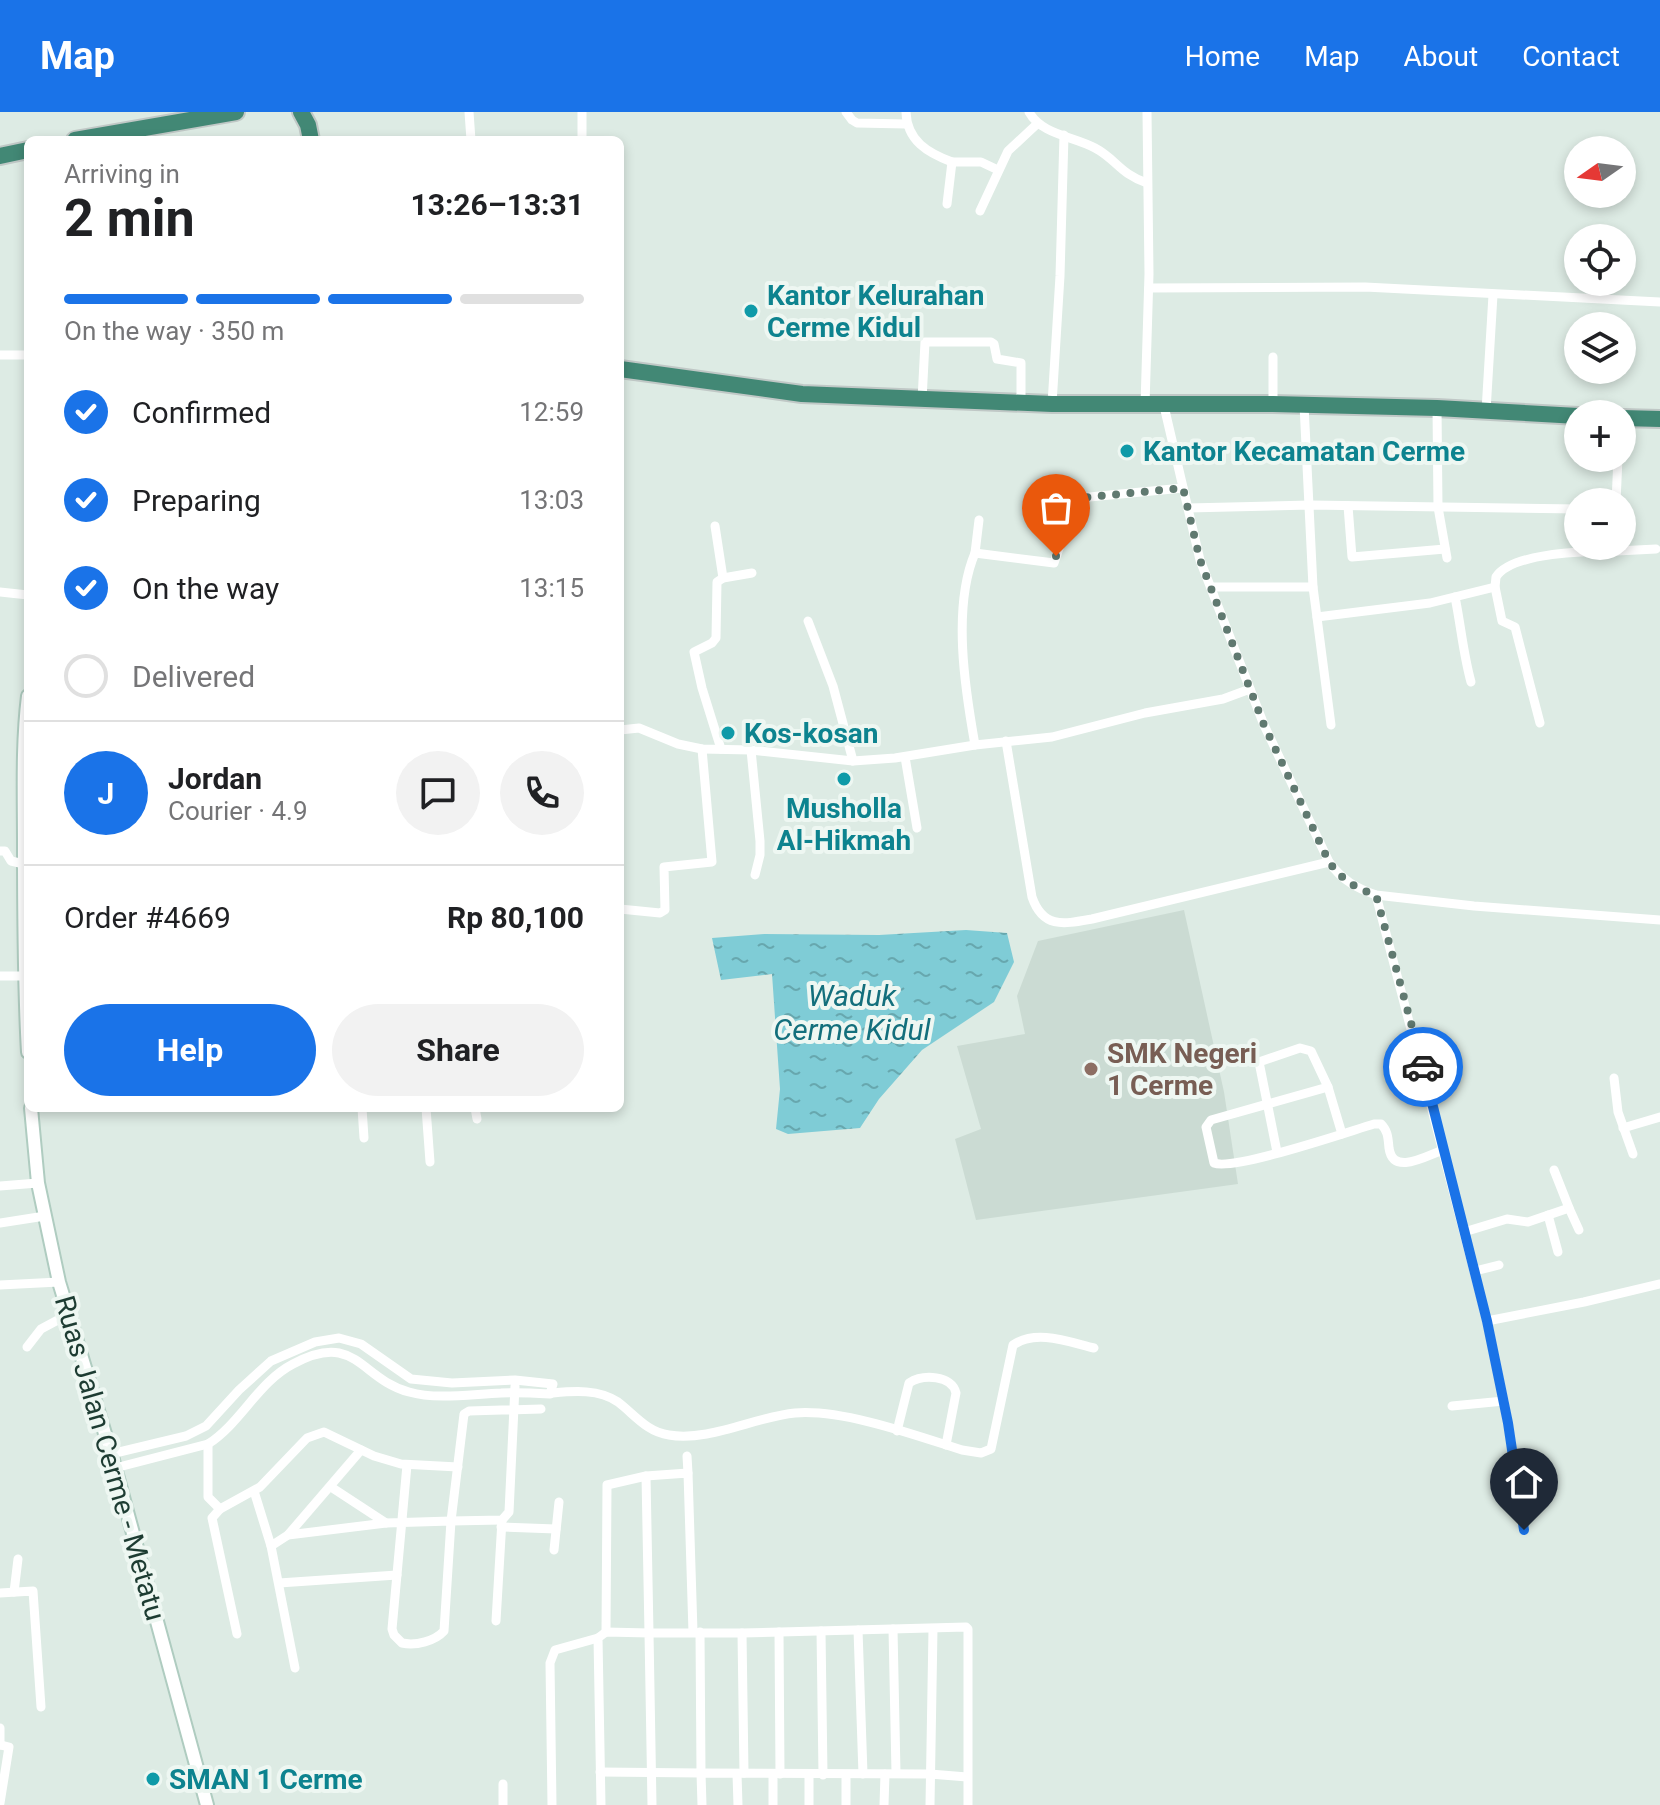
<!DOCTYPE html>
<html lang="en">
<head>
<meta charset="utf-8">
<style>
	:root { --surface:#fff; --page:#f2f2f2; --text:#202124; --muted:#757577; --line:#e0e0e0; --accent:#1a73e8 }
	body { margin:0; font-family:Roboto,sans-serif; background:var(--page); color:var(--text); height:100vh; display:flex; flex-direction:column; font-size:30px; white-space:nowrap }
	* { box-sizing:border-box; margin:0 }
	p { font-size:26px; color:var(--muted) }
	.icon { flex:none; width:44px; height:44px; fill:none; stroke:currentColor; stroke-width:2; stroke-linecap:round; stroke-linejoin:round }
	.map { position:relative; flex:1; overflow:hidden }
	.drawer { position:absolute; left:24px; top:24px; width:600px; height:976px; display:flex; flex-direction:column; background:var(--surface); border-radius:12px; box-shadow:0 4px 12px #0003 }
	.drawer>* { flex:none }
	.needle { width:52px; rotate:256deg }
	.fabs { position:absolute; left:1564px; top:24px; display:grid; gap:16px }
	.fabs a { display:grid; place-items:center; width:72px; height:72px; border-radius:50%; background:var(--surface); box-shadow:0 4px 12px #0003; font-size:40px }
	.pin { position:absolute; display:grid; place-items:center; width:68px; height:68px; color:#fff; margin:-82px -34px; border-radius:50% 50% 50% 0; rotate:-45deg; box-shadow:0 0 8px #0007 }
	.pin .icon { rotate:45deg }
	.courier { position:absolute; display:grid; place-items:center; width:80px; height:80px; margin:-40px; border:6px solid #1a73e8; border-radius:50%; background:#fff; color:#222; box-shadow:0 2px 10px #0007 }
	.headline em { font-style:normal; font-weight:700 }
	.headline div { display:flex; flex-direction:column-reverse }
	.headline { display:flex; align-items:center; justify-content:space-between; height:136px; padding:0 40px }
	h1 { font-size:52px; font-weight:700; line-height:60px }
	.bar { display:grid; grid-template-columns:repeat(4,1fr); gap:12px 8px; align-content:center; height:96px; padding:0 40px }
	.bar i { height:10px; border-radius:6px; background:var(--line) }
	.bar .selected { background:var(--accent) }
	.bar p { grid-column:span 4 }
	.line { display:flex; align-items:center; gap:20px; padding:0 40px; border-top:2px solid var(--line) }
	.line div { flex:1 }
	.round { display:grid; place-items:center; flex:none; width:84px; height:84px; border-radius:42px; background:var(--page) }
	ol { padding:0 40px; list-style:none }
	li { display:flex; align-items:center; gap:24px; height:88px }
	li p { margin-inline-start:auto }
	li .icon { padding:8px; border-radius:50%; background:var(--accent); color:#fff; stroke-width:4 }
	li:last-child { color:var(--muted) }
	li i { width:44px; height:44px; border:4px solid var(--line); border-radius:50% }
	.primary-button { display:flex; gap:16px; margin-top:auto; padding:16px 40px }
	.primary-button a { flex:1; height:92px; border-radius:48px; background:var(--accent); color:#fff; font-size:32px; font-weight:700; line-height:92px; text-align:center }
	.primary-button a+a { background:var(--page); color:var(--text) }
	header { display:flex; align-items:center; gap:48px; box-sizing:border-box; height:112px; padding:0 40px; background:var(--accent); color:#fff }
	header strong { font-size:38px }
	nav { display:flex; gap:44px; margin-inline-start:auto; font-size:28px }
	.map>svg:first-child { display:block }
</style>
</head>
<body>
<header>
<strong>Map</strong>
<nav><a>Home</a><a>Map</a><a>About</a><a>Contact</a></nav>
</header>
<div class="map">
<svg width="1660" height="1693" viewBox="0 0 1660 1693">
	<defs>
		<pattern id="water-ripples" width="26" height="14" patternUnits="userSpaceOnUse" patternTransform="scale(2)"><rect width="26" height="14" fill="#7fccd6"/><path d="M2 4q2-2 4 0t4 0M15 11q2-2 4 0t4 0" fill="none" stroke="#67a7ae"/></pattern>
	</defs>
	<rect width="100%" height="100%" fill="#ddebe4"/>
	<polygon fill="#cbdbd3" points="1184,798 1224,980 1238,1072 976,1108 955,1027 981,1017 957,934 1025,922 1017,884 1038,829"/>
	<polygon fill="url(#water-ripples)" points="966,818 1007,821 1014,850 994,890 922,938 879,987 860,1016 788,1022 776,1017 780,977 772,862 721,868 712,826 764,822 879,823"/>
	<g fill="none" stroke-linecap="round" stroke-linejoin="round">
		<g stroke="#afccc0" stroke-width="16">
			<g id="secondary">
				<path d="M28,584C22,633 24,682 24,731C24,801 24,870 28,940"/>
				<polyline points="31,996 38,1071 59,1170 113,1348 207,1693"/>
			</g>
		</g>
		<g stroke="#c0c8c6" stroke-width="20">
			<g id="trunk">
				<polyline points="301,0 308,13 311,28"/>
				<polyline points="75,28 236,0"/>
				<polyline points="0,44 28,38"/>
				<polyline points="620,257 802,282 1052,292 1273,292 1437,296 1578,304"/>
				<polyline points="1622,306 1660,307"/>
			</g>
		</g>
		<g stroke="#fff" stroke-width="9">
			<polyline points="469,0 471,28"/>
			<polyline points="582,0 582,28"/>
			<polyline points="846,0 852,8 857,11 906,12"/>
			<path d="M906,0C907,29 928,41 952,50"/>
			<path d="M1029,0C1042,23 1073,24 1095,36C1116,47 1120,62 1147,71"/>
			<polyline points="947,92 952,50 981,50 998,58"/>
			<polyline points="980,99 1008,39 1037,12"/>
			<polyline points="1149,176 1365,175 1660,190"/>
			<polyline points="0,243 28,243"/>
			<polyline points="922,288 925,230 991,230 994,232 997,247 1021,251 1021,291"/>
			<polyline points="1052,292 1060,164 1064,23"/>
			<polyline points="1273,292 1273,245"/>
			<polyline points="1145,293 1149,162 1147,0"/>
			<polyline points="1304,293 1313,475 1331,613"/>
			<path d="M1164,294L1200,448L1264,613L1329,750C1342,768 1356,776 1376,783L1474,794L1660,808"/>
			<polyline points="1437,296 1438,395 1447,446"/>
			<polyline points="1486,299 1493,183"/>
			<polyline points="1616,390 1618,346"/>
			<polyline points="1348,394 1352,445 1445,437"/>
			<polyline points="1188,396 1310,393 1578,397"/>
			<polyline points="715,414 723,466"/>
			<polyline points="1617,439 1656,437"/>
			<polyline points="975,441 979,408"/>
			<polyline points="1211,475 1313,475"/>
			<polyline points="0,480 28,483"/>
			<path d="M1455,485C1461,514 1463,541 1471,570"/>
			<polyline points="1317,505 1430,491 1495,475"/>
			<polyline points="808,509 833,574 853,649"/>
			<path d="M1540,611L1515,515L1502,509L1495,475L1496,465C1512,440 1589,439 1617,439V434"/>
			<polyline points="620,618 639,616 678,632 702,637 751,638 853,649 895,646 975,633 1052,625 1145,601 1223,587 1250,577"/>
			<path d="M1006,629L1032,785C1043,817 1064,812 1092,807L1329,750"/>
			<path d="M975,633C965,577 952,495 975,441L1054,451L1076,387L1079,386L1183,376"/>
			<polyline points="721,637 702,576 694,540 712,531 716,526 717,470 723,466 752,461"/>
			<polyline points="751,638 760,729 760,743 755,763"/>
			<polyline points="905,645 917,716"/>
			<polyline points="0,739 5,739 11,749 24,752"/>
			<polyline points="1376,783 1487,1209 1508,1311 1524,1418"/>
			<polyline points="620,797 660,801 665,798 664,755 712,750 702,637"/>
			<polyline points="0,864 24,864"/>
			<polyline points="1614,966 1618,1000 1633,1042"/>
			<path d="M1328,975L1211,1008L1206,1015L1214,1051C1234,1059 1347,1020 1374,1012H1381C1388,1019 1388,1026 1389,1036C1393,1064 1426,1044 1443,1038"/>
			<polyline points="362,996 364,1026"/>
			<polyline points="426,996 430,1050"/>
			<polyline points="475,996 477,1007"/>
			<polyline points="1623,1016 1660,1005"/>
			<polyline points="1277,1040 1259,950 1300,936 1311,939 1328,975 1342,1022"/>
			<polyline points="0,1074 38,1071"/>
			<polyline points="1569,1096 1579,1118"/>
			<polyline points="1548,1103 1558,1140"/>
			<polyline points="0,1111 45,1104"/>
			<polyline points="1464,1120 1507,1107 1528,1110 1569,1096 1554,1058"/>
			<polyline points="1475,1159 1499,1153"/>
			<polyline points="0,1173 59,1170"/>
			<polyline points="1487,1209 1584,1190 1660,1172"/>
			<polyline points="27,1235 41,1217 69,1202"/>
			<polyline points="515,1274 509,1400 502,1408 451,1409 464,1302 469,1299 541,1297"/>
			<path d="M553,1281C574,1279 599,1277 618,1290C635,1303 647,1320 669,1323C708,1330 755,1305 795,1301C843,1297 915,1323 962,1338L981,1341L991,1337L1013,1233C1036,1217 1069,1230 1094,1236"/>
			<polyline points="1452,1294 1504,1289"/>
			<path d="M897,1319L909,1271C923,1262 952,1263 956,1281L946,1333"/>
			<polyline points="208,1332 208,1385 220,1397 260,1375 307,1326 324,1320 374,1344 401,1352 458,1355"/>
			<path d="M111,1342L186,1324L206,1314L239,1278L271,1249L315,1230L339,1226L361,1232L411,1267L452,1271L515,1268L553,1272L550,1282C534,1281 517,1280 501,1281C472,1282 437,1288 409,1280C360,1267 356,1218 293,1252C258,1270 241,1311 208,1332L115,1356"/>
			<polyline points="687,1344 688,1361"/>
			<polyline points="646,1364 688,1361 693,1520"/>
			<polyline points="331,1375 386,1411"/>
			<path d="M254,1379L271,1434L288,1423L386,1411L451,1409L444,1519C435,1529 416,1534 402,1531L394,1523L392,1517L407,1353"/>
			<polyline points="220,1397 212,1406 237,1522"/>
			<polyline points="501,1415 556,1417"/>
			<polyline points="288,1423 361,1338"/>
			<polyline points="271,1434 295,1556"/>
			<polyline points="554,1438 559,1390"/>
			<polyline points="279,1471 397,1463"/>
			<polyline points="14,1480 18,1447"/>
			<polyline points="0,1481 33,1479 41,1595"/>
			<polyline points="496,1509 502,1408"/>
			<polyline points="893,1517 896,1661"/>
			<polyline points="858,1518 863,1662"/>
			<polyline points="821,1519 823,1663"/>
			<polyline points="606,1520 607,1373 646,1364 649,1521 742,1521 966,1515 968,1517 968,1693"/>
			<polyline points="779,1520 780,1662"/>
			<polyline points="742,1521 744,1661"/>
			<polyline points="0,1616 0,1633"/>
			<polyline points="600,1660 701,1661 700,1520"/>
			<polyline points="737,1662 738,1693"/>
			<polyline points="773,1662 773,1693"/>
			<polyline points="846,1663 846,1693"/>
			<polyline points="503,1672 503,1693"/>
			<polyline points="0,1691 9,1635 1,1633"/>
			<polyline points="552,1693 550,1551 555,1538 598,1526"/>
			<polyline points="601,1693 598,1526 606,1520 649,1521 652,1693"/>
			<polyline points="702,1693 701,1661 930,1662 967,1665"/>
			<polyline points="809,1693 809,1663"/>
			<polyline points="884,1693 885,1662"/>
			<polyline points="930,1693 933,1517"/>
		</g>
		<use href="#secondary" stroke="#fff" stroke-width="12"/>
		<use href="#trunk" stroke="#428875" stroke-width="16"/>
	</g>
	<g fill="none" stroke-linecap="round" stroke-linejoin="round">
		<path stroke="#607970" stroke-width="8" stroke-dasharray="0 14.4" d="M1056,444L1076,387L1079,386L1183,376L1200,448L1264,613L1329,750C1342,768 1355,776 1376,783L1423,955"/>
		<polyline stroke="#1a73e8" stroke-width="10" points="1423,955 1487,1209 1508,1311 1524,1418"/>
	</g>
	<g fill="#0f9aa8" stroke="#eef7f2" stroke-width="3">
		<circle cx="751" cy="199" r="8"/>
		<circle cx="1127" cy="339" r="8"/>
		<circle cx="728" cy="621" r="8"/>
		<circle cx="844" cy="667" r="8"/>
		<circle cx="153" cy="1667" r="8"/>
	</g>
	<circle fill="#8d6e63" stroke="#eef7f2" stroke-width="3" cx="1091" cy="957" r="8"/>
	<g text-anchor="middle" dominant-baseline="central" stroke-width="8" stroke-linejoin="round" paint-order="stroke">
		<g font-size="28" font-weight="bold" fill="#0d838f" stroke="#eef7f2" text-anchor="start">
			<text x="767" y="183">Kantor Kelurahan<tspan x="767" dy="32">Cerme Kidul</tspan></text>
			<text x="1143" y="339">Kantor Kecamatan Cerme</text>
			<text x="744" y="621">Kos-kosan</text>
			<text x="844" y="696" text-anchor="middle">Musholla<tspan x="844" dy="32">Al-Hikmah</tspan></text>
			<text x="169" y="1667">SMAN 1 Cerme</text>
		</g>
		<g font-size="28" font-weight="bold" fill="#785e54" stroke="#eef7f2" text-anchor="start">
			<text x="1107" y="941">SMK Negeri<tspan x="1107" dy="32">1 Cerme</tspan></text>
		</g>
		<g font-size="28" fill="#1d3c32" stroke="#eef7f2">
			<text transform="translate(110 1346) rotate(74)">Ruas Jalan Cerme - Metatu</text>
		</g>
		<g font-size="30" font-style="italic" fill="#136f7c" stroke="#eef7f2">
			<text x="852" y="883">Waduk<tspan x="852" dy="34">Cerme Kidul</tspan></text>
		</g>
	</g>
</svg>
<div class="fabs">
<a><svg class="needle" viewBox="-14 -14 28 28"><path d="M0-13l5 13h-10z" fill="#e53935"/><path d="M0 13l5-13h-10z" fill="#757577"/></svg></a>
<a><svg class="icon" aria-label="locate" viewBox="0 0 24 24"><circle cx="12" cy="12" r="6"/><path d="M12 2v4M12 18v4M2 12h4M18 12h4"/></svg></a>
<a><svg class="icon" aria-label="layers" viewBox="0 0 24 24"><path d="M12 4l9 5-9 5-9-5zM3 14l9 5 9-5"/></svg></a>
<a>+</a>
<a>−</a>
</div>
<div class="pin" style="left:1056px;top:444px;background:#ea580c"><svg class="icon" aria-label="bag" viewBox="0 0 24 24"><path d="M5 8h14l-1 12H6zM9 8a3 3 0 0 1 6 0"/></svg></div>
<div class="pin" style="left:1524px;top:1418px;background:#1f2937"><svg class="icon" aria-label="home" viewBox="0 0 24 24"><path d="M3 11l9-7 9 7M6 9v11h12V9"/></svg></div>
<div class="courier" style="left:1423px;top:955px"><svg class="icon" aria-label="car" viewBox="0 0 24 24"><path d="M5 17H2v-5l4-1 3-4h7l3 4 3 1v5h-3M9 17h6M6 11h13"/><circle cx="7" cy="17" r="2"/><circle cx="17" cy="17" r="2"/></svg></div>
<section class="drawer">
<div class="headline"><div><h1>2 min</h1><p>Arriving in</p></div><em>13:26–13:31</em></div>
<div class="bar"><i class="selected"></i><i class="selected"></i><i class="selected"></i><i></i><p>On the way · 350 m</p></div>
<ol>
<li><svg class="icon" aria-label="check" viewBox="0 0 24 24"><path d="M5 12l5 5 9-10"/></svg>Confirmed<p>12:59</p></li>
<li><svg class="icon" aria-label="check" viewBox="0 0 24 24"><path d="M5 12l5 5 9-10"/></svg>Preparing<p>13:03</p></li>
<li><svg class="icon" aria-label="check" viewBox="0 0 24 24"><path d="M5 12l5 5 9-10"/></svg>On the way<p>13:15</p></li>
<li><i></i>Delivered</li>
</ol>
<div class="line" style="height:144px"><b class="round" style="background:var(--accent);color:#fff">J</b><div><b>Jordan</b><p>Courier · 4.9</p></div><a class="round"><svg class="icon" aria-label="chat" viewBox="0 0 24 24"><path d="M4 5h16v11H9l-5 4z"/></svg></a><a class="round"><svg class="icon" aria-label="phone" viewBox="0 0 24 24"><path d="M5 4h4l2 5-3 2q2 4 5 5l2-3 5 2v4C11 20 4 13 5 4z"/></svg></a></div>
<div class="line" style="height:104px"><div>Order #4669</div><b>Rp 80,100</b></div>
<div class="primary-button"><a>Help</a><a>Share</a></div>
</section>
</div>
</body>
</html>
